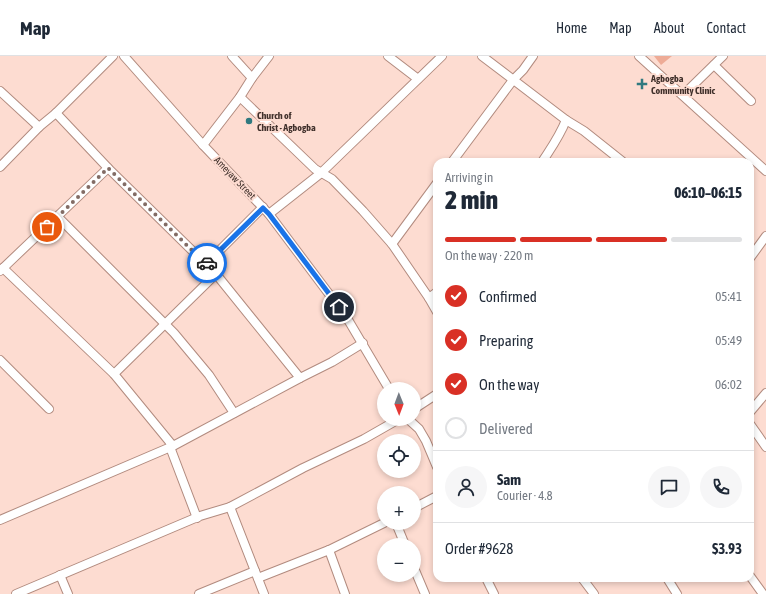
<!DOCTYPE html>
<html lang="en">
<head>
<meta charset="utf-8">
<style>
	:root { --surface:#fff; --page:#f6f6f7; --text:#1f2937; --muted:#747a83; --line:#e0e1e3; --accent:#d93025 }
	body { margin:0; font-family:"Asap Condensed",sans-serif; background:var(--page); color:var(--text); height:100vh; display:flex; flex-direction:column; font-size:15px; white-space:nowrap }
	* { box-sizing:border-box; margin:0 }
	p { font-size:13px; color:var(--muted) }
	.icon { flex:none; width:22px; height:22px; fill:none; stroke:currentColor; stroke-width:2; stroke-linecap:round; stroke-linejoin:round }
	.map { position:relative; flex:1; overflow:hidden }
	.drawer { position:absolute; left:433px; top:102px; width:321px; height:424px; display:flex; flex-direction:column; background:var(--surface); border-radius:12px; box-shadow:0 2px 6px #0003 }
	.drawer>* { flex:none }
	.needle { width:26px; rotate:179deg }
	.fabs { position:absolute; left:377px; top:326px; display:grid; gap:8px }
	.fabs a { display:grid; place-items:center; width:44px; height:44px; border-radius:50%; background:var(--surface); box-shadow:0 2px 6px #0003; font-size:20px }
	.pin { position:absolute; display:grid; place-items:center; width:34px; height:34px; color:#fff; margin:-17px; border:2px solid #fff; border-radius:50%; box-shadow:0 1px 4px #0007 }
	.courier { position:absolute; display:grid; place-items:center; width:40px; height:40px; margin:-20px; border:3px solid #1a73e8; border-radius:50%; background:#fff; color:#222; box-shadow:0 1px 5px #0007 }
	.headline em { font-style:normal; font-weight:800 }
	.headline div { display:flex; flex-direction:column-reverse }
	.headline { display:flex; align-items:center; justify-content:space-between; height:68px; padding:0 12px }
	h1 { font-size:26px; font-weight:800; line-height:30px }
	.bar { display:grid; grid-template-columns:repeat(4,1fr); gap:6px 4px; align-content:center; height:48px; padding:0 12px }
	.bar i { height:5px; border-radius:3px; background:var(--line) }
	.bar .current { background:var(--accent) }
	.bar p { grid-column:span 4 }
	.line { display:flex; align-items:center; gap:10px; padding:0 12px; border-top:1px solid var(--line) }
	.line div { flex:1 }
	.round { display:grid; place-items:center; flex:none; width:42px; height:42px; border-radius:21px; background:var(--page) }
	ol { padding:0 12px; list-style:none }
	li { display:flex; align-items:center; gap:12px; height:44px }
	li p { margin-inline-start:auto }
	li .icon { padding:4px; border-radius:50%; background:var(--accent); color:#fff; stroke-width:4 }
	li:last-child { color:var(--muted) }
	li i { width:22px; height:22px; border:2px solid var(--line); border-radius:50% }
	header { display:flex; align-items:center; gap:24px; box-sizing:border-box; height:56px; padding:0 20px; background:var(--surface); border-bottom:1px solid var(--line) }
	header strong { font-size:19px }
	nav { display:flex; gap:22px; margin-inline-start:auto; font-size:14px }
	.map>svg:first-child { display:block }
</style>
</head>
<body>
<header>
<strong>Map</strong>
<nav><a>Home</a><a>Map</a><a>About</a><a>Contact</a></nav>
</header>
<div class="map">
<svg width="766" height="538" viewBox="0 0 766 538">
	<rect width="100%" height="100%" fill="#fddcd1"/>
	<polygon fill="#eeab96" points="654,0 672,0 661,9"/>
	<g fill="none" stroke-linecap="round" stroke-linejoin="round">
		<g stroke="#b28b7f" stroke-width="10">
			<g id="minor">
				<polyline points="124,0 203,89 269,158 347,262 389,333"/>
				<polyline points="232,0 252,22"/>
				<polyline points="388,0 418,23"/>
				<polyline points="482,0 566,64 584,75 623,106"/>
				<polyline points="639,0 766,115"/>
				<polyline points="714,9 751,45"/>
				<polyline points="0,35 39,71"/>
				<polyline points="683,39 723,0"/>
				<polyline points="240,41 315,113 332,123 363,155 392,188 429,242 437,256"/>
				<polyline points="56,57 108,112 216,218 300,322"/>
				<polyline points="203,89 240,41 252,22 269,0"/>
				<polyline points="452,106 513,24 523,14 533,0"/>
				<path d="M542,106C551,92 560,80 566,64"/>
				<polyline points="0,111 39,71 56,57 113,0"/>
				<polyline points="269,158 321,117 442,0"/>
				<polyline points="58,161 174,277 209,319 234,357"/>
				<polyline points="392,188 437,127"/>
				<polyline points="750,202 766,180"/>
				<polyline points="206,208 263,151"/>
				<polyline points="3,212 114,318 173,390"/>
				<polyline points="0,215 108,112"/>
				<polyline points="429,242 437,236"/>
				<polyline points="0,304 49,353"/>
				<polyline points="114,318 216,218"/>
				<polyline points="414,353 437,338"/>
				<polyline points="750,356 766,337"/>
				<polyline points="408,363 419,373 426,385 437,411"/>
				<polyline points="750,368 766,391"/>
				<polyline points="170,391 197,462"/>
				<polyline points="230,451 264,538"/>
				<polyline points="414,452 437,440"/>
				<polyline points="0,464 173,390 300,322 332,306 363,287"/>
				<polyline points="396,467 405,489"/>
				<polyline points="329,494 345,538"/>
				<polyline points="414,512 425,538"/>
				<polyline points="60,519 68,538"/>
				<polyline points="750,520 763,538"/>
				<polyline points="258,522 329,494 384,467"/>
				<polyline points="486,522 494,538"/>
				<polyline points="582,522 594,538"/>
				<polyline points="667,522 677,538"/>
				<polyline points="16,538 200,460 230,451 303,412 364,383 399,363"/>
				<polyline points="199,538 255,515"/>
			</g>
		</g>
		<use href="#minor" stroke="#fff" stroke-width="8"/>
	</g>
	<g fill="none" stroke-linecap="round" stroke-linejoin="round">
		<polyline stroke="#826c65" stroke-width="4" stroke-dasharray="0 7.2" points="47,171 108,112 206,208 207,207"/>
		<polyline stroke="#1a73e8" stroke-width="5" points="207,207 263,152 269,158 339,251"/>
	</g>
	<g fill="#30797f" stroke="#fddcd1" stroke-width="1.5">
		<path d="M640 22h4v4h4v4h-4v4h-4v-4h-4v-4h4z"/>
		<circle cx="249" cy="65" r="4"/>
	</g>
	<g text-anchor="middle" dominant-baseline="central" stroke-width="4" stroke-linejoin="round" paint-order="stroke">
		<g font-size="10" font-weight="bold" fill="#40302b" stroke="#fddcd1" text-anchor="start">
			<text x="651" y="22">Agbogba<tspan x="651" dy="12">Community Clinic</tspan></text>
			<text x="257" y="59">Church of<tspan x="257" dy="12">Christ - Agbogba</tspan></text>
		</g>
		<g font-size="10" fill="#40302b" stroke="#fddcd1">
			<text transform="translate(235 122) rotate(46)">Ameyaw Street</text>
		</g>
	</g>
</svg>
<div class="fabs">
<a><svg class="needle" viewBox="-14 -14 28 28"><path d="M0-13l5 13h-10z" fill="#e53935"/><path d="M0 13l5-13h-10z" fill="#747a83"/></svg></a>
<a><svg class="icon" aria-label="locate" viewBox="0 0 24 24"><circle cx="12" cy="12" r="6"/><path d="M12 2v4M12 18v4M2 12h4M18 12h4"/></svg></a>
<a>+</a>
<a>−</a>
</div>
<div class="pin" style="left:47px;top:171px;background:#ea580c"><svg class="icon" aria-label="bag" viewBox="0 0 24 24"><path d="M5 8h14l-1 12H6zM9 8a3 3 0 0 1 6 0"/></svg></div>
<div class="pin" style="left:339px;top:251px;background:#1f2937"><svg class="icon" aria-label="home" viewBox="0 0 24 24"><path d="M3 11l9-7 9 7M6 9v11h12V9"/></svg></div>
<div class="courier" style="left:207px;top:207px"><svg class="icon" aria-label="car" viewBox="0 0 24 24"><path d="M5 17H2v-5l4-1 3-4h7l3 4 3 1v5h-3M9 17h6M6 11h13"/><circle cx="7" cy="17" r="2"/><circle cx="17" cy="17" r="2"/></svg></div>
<section class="drawer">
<div class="headline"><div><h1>2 min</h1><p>Arriving in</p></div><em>06:10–06:15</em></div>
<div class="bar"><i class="current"></i><i class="current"></i><i class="current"></i><i></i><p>On the way · 220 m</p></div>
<ol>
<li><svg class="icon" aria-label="check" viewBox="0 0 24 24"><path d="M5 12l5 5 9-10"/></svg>Confirmed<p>05:41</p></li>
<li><svg class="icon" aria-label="check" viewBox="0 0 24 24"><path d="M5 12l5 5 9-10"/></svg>Preparing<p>05:49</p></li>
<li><svg class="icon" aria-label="check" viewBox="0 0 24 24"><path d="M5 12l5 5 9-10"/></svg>On the way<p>06:02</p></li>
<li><i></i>Delivered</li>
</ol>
<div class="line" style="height:72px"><a class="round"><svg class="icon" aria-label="person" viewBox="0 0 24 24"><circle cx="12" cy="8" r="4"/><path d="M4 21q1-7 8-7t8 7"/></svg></a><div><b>Sam</b><p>Courier · 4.8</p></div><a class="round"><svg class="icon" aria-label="chat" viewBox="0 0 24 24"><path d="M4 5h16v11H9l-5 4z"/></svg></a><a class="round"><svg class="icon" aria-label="phone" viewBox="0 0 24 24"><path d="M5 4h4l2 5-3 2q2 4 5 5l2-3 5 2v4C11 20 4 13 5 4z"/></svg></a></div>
<div class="line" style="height:52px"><div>Order #9628</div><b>$3.93</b></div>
</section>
</div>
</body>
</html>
